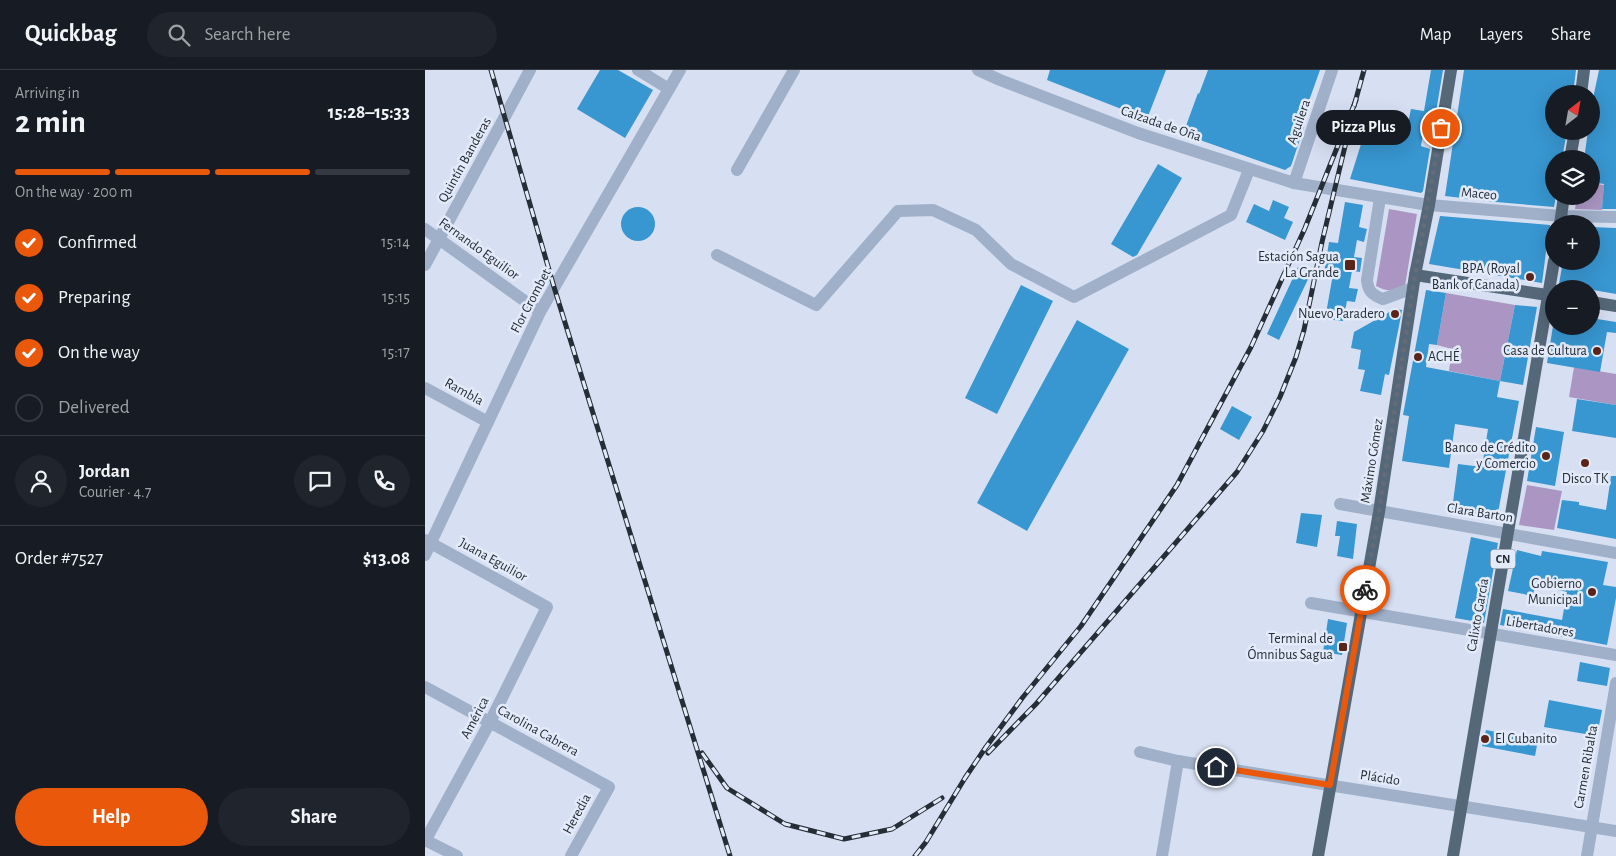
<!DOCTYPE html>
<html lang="en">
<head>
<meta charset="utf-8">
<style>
	:root { --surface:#171b24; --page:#20242c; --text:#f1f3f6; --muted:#9ea1a6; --line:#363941; --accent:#ea580c }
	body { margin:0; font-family:"Alegreya Sans",sans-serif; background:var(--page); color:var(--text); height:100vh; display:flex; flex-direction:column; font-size:19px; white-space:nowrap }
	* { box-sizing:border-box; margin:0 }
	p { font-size:16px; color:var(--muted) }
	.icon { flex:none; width:28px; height:28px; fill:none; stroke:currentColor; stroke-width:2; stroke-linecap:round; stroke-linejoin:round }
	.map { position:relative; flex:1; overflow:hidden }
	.panel { display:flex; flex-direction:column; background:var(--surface); width:425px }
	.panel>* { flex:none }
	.needle { width:32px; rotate:31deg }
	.buttons { position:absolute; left:1120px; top:15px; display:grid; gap:10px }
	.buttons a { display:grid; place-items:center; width:55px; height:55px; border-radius:50%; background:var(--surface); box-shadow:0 5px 20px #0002; font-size:25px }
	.pin { position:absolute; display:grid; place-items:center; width:42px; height:42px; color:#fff; margin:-21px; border:2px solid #fff; border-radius:50%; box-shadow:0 1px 5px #0007 }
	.courier { position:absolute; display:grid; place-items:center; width:50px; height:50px; margin:-25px; border:4px solid #ea580c; border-radius:50%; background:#fff; color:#222; box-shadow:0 1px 6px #0007 }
	.bubble { position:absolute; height:35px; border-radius:18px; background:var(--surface); box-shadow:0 5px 20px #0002; font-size:16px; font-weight:700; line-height:35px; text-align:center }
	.head em { font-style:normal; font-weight:700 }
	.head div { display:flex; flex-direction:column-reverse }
	.head { display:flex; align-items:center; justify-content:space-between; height:85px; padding:0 15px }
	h1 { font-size:32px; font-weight:700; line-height:38px }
	.bar { display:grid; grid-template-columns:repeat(4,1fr); gap:8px 5px; align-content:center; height:60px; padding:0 15px }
	.bar i { height:6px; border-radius:4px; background:var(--line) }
	.bar .on { background:var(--accent) }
	.bar p { grid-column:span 4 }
	.line { display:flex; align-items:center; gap:12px; padding:0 15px; border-top:1px solid var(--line) }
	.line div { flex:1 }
	.round { display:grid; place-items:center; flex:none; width:52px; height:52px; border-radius:26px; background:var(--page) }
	ol { padding:0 15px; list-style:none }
	li { display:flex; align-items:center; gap:15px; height:55px }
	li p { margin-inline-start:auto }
	li .icon { padding:5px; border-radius:50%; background:var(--accent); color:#fff; stroke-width:4 }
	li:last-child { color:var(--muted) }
	li i { width:28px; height:28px; border:2px solid var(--line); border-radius:50% }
	.button { display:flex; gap:10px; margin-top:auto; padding:10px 15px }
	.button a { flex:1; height:58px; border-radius:30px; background:var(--accent); color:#fff; font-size:20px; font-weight:700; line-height:58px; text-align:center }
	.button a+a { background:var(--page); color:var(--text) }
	header { display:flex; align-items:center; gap:30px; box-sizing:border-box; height:70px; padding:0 25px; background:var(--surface); border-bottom:1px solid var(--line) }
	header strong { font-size:24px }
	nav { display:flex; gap:28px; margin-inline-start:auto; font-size:18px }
	.search { width:350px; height:45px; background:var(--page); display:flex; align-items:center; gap:12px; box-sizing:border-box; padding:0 18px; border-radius:28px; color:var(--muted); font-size:19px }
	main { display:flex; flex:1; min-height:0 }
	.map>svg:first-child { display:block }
</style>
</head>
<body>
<header>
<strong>Quickbag</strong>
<div class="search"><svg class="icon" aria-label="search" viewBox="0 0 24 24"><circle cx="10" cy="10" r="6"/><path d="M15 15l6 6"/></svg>Search here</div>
<nav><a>Map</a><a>Layers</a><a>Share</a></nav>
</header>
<main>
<section class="panel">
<div class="head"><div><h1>2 min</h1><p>Arriving in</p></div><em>15:28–15:33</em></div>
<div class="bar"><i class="on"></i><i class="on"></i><i class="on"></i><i></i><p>On the way · 200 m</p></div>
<ol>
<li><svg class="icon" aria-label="check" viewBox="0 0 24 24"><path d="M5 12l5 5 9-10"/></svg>Confirmed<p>15:14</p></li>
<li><svg class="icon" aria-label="check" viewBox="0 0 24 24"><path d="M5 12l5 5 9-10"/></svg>Preparing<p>15:15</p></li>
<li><svg class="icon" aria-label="check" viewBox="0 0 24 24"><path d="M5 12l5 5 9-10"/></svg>On the way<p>15:17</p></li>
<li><i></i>Delivered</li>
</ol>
<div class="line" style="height:90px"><a class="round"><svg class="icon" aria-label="person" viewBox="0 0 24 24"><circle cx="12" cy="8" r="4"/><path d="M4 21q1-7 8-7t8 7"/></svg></a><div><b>Jordan</b><p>Courier · 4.7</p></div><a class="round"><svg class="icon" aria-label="chat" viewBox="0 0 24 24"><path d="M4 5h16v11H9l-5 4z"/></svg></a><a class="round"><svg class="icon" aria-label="phone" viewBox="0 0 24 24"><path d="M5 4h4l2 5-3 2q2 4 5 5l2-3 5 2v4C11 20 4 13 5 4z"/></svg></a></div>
<div class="line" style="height:65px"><div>Order #7527</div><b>$13.08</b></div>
<div class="button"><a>Help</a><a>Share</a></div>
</section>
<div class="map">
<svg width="1191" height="786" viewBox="0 0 1191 786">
	<rect width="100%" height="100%" fill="#d7e0f3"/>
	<g fill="#ab96c3">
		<polygon points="1166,113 1179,115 1177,140 1150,139 1152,126 1166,126"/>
		<path d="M964,139L992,144L980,216C969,221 962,222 951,216Z"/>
		<polygon points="1021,223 1090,235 1075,311 1024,301 1027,279 1012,275"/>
		<polygon points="1149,297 1191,304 1191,335 1144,327"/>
		<polygon points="1102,415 1137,421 1129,460 1094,455"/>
	</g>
	<g fill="#3896d0">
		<polygon points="175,0 193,0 228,20 200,68 152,39"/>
		<polygon points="625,0 741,0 722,49 622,10"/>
		<polygon points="783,0 895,0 875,56 879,57 866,96 860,100 758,64 773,23 774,24"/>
		<polygon points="1006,0 1018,0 1009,54 1000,52 996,76 1005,79 998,121 996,123 925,109 937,71 932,70 934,60 980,67 986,39 999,41"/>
		<polygon points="1039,0 1151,0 1148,24 1129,24 1129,61 1142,61 1137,89 1129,89 1129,126 1131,126 1129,137 1071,132 1020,126"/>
		<polygon points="1174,0 1191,0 1191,139 1177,139 1179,114 1166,112 1166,89 1159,89 1163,61 1166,61 1166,38"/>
		<polygon points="733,94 757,108 712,185 708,187 686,174"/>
		<polygon points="848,130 864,137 859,148 868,152 860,170 821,152 829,134 844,141"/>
		<polygon points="920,132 938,135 934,157 942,159 939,172 932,170 929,187 937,188 935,202 927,201 924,218 933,219 930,232 922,231 918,251 900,249 908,204 899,203 904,172 913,173"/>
		<circle cx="213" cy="154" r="17"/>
		<polygon points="1015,146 1125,155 1124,174 1122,174 1117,213 1004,194"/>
		<polygon points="1166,157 1191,158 1191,224 1134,214 1138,191 1166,191"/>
		<polygon points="873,197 886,203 854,270 842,264"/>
		<polygon points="596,215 628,231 572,344 540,328"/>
		<polygon points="1001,220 1021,223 1012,275 1004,274 1001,297 1075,311 1072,327 1094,331 1072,448 1027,440 1033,394 1057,397 1063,359 1030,354 1024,398 977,391 984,346 978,345"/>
		<polygon points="1090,235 1112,237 1098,315 1075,311"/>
		<polygon points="970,239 977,240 974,256 964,305 960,304 956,325 935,321 940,300 933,299 936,280 926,278 929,262"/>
		<polygon points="1166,248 1191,252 1191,263 1182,262 1175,302 1122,293 1128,256 1166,256"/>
		<polygon points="652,250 704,279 602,461 552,433"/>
		<polygon points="1152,329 1191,335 1191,368 1147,361"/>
		<polygon points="807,336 827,347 814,370 795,359"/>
		<polygon points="1111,357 1139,362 1130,416 1102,411"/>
		<polygon points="1186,406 1191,406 1191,469 1132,458 1137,430 1154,432 1154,435 1181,440"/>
		<polygon points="876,443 897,445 892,477 871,473"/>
		<polygon points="912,451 932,454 928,489 912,486 915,466 910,466"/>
		<polygon points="1046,467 1073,473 1059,553 1030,548"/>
		<polygon points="1092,480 1116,486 1117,481 1183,492 1178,515 1191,517 1191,528 1182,575 1075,555 1078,539 1137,550 1142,522 1110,515 1108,526 1083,521"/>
		<polygon points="903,549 922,553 917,585 898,582"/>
		<polygon points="1155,592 1185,598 1182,616 1152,611"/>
		<polygon points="1124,630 1177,640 1172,666 1119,657"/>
		<polygon points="1061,660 1113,670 1110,686 1057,676"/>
	</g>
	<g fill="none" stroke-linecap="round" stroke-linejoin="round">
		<g stroke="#a0b0c9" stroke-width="12">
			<polyline points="213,0 244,19"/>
			<polyline points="553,0 575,10 713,63 869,113 1004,135 1136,146 1191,147"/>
			<polyline points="312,100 369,0"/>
			<polyline points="869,113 907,0"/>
			<path d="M955,128L942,210C943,221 947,225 958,229L988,218"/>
			<polyline points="0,159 115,242"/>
			<polyline points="292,185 391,235 473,141 508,140 551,160 586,194 649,227 806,145 824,100"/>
			<polyline points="0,195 105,0"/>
			<polyline points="0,318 63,352"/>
			<polyline points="915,434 1191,483"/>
			<polyline points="0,470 122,537 65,652 0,771"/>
			<polyline points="0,485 115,242 255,0"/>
			<polyline points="886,533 1191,585"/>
			<polyline points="0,617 184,717 146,786"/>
			<polyline points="715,682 753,691 1191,761"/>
			<polyline points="0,770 32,786"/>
			<polyline points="737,786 753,691"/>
			<polyline points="1162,786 1191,613"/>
		</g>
		<g stroke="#556879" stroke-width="12">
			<polyline points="1156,24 1159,0"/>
			<polyline points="1145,89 1150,61"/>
			<polyline points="1135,154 1139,126"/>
			<polyline points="990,205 1129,226"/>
			<polyline points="1166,232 1191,236"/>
			<polyline points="893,786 954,442 990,205 1004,135 1026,0"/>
			<polyline points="1028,786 1129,191"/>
		</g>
		<g stroke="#252e36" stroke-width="5">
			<g id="rail">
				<polyline points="66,0 129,217 305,786"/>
				<polyline points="929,36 939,0"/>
				<polyline points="277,683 302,718 360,754 419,769 467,759 517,728"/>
				<polyline points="563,683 611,634 812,402 838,361 855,327 871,287 879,260 897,172 922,68"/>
				<polyline points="490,786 501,772 540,708 561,677 598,627 656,556 752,415 826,277 880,158 931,30"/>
			</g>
		</g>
		<use href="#rail" stroke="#e3ebfa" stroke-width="3" stroke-dasharray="9" stroke-linecap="butt"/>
	</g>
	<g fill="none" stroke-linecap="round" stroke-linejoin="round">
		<polyline stroke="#636c78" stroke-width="5" stroke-dasharray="0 9" points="940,520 954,442 990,205 1016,58"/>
		<polyline stroke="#ea580c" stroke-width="6" points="791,697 905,715 940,520"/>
	</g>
	<g fill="#5a2518" stroke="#e3ebfa" stroke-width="2">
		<rect x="919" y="189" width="12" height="12" rx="2.5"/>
		<circle cx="1105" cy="207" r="5"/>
		<circle cx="970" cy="244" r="5"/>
		<circle cx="1172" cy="281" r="5"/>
		<circle cx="993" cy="287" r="5"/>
		<circle cx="1121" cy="386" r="5"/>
		<circle cx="1160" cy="393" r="5"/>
		<circle cx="1167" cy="522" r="5"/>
		<rect x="913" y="572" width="10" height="10" rx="2.5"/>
		<circle cx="1060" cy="669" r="5"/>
	</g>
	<g text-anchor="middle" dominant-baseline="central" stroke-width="5" stroke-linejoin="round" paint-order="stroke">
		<rect fill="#e3ebfa" stroke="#5e6771" stroke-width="1" x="1065.5" y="479.5" width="25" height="19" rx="4"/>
		<g font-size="12" font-weight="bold" fill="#252e36">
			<text x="1078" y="489">CN</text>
		</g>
		<g font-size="14" fill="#252e36" stroke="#e3ebfa">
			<text transform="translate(874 52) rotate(-71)">Aguilera</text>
			<text transform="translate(736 54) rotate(19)">Calzada de Oña</text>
			<text transform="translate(40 90) rotate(-61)">Quintín Banderas</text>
			<text transform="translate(1054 124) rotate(5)">Maceo</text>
			<text transform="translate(54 179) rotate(36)">Fernando Eguilior</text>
			<text transform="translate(106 231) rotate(-62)">Flor Crombet</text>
			<text transform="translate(39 322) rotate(29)">Rambla</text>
			<text transform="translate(947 391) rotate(-81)">Máximo Gómez</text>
			<text transform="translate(1055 443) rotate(9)">Clara Barton</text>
			<text transform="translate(68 490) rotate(29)">Juana Eguilior</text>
			<text transform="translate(1053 545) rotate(-80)">Calixto García</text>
			<text transform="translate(1115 557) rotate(10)">Libertadores</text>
			<text transform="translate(50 648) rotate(-62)">América</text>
			<text transform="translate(113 661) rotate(29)">Carolina Cabrera</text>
			<text transform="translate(1161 697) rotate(-80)">Carmen Ribalta</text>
			<text transform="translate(955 708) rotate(9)">Plácido</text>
			<text transform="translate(152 744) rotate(-61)">Heredia</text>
		</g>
		<g font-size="14" fill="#252e36" stroke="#e3ebfa" text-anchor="end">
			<text x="914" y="187">Estación Sagua<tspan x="914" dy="16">La Grande</tspan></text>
			<text x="1095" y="199">BPA (Royal<tspan x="1095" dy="16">Bank of Canada)</tspan></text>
			<text x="960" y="244">Nuevo Paradero</text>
			<text x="1162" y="281">Casa de Cultura</text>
			<text x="1003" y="287" text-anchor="start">ACHÉ</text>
			<text x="1111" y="378">Banco de Crédito<tspan x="1111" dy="16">y Comercio</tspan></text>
			<text x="1160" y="409" text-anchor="middle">Disco TK</text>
			<text x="1157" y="514">Gobierno<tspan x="1157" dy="16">Municipal</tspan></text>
			<text x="908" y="569">Terminal de<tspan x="908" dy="16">Ómnibus Sagua</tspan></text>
			<text x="1070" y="669" text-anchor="start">El Cubanito</text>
		</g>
	</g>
</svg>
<div class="buttons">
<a><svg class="needle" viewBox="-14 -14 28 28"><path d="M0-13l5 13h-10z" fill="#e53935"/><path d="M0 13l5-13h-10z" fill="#9ea1a6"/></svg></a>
<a><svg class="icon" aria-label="layers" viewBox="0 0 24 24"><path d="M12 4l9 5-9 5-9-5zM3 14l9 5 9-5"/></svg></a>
<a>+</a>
<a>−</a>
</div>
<div class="pin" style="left:1016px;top:58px;background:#ea580c"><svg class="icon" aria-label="bag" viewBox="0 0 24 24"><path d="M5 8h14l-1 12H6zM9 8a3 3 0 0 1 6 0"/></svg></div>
<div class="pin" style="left:791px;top:697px;background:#1f2937"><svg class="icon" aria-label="home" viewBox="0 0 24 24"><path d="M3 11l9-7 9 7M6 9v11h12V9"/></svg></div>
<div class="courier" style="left:940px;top:520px"><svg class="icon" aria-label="bike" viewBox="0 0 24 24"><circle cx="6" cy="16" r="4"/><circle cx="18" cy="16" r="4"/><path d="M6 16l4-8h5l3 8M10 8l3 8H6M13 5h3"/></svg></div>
<div class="bubble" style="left:891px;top:40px;width:95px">Pizza Plus</div>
</div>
</main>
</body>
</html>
